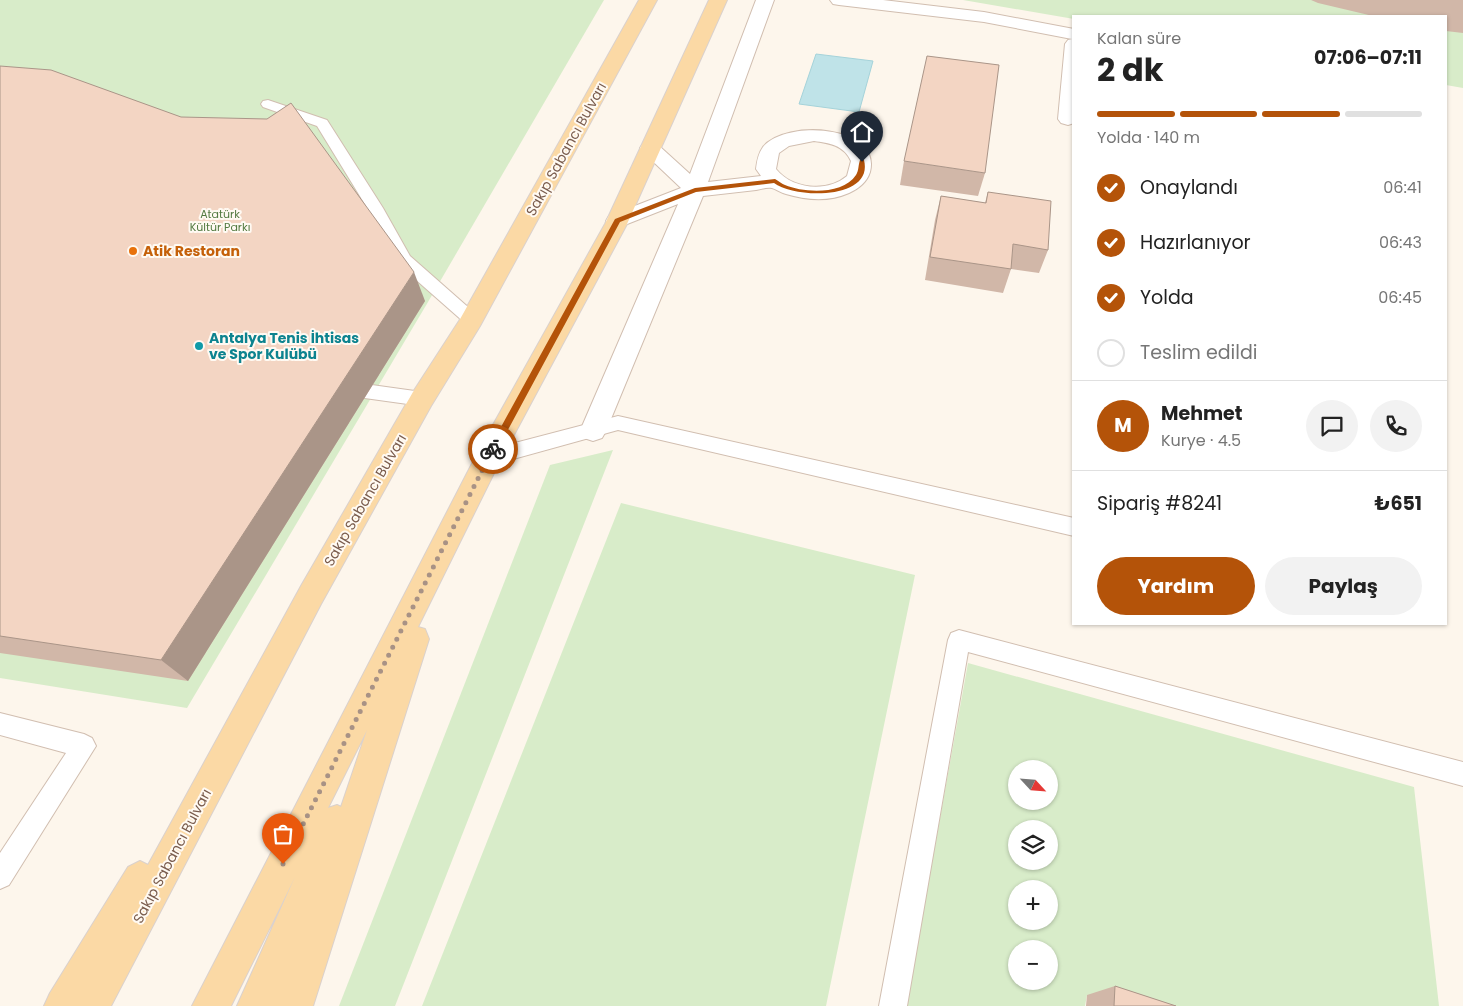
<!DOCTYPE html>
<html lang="tr">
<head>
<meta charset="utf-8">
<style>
	:root { --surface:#fff; --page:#f2f2f2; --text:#222; --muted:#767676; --line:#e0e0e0; --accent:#b45309 }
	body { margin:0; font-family:Poppins,sans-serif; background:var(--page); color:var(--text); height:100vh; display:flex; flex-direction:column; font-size:19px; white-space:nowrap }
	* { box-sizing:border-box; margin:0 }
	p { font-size:16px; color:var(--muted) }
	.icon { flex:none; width:28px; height:28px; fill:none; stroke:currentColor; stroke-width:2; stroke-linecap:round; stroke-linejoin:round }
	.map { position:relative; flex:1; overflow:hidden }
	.side { position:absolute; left:1072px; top:15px; width:375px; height:610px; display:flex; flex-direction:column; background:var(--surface); border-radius:0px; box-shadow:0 1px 4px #0004 }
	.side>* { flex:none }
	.needle { width:32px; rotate:116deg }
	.fabs { position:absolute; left:1008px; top:760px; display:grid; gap:10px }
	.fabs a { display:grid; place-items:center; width:50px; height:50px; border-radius:50%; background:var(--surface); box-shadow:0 1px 4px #0004; font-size:25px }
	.pin { position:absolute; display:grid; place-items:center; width:42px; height:42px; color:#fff; margin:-51px -21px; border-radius:50% 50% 50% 0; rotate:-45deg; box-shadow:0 0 5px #0007 }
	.pin .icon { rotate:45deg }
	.courier { position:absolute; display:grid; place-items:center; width:50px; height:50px; margin:-25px; border:4px solid #b45309; border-radius:50%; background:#fff; color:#222; box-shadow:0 1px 6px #0007 }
	.summary em { font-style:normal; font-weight:700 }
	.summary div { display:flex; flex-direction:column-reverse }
	.summary { display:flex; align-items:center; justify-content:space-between; height:85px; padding:0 25px }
	h1 { font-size:32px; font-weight:700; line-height:38px }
	.bar { display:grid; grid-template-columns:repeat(4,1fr); gap:8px 5px; align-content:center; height:60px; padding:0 25px }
	.bar i { height:6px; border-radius:4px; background:var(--line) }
	.bar .on { background:var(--accent) }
	.bar p { grid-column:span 4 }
	.line { display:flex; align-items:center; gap:12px; padding:0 25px; border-top:1px solid var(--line) }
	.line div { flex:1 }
	.round { display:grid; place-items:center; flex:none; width:52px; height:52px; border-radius:26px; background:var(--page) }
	ol { padding:0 25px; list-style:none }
	li { display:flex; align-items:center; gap:15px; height:55px }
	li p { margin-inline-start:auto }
	li .icon { padding:5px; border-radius:50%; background:var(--accent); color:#fff; stroke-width:4 }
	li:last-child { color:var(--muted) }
	li i { width:28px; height:28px; border:2px solid var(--line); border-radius:50% }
	.action { display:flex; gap:10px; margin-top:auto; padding:10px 25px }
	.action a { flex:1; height:58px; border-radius:30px; background:var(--accent); color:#fff; font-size:20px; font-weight:700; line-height:58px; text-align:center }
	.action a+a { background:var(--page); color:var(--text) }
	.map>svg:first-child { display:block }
</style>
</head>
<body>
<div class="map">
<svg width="1463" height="1006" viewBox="0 0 1463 1006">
	<rect width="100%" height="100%" fill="#fdf6ec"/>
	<g fill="#d8ecc9" fill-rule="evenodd">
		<polygon points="0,0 604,0 428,302 187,708 0,678"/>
		<polygon points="963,0 1463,0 1463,88 1446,85 1446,16 1074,16 1074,19"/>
		<polygon points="613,450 395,1006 339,1006 550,465"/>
		<polygon points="621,503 915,575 826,1006 422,1006"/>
		<path d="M968,663L1414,787L1439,1006H1122L1087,995L1085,1006H906ZM1016,769H1049V801H1016ZM1016,829H1049V861H1016ZM1016,889H1049V921H1016ZM1016,949H1049V981H1016Z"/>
	</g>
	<polygon fill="#bfe3e8" stroke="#a5d3da" points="816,54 873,61 859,112 799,104"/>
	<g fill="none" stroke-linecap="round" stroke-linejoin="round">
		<g stroke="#d1beb0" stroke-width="2">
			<g id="service">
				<polygon points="268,100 327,120 383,208 410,256 477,315 480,319 477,323 471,325 465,323 398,264 371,215 345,225 339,224 337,220 339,216 366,206 317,126 263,107 261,104 263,101"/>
				<polygon points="343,381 422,392 429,394 431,399 429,404 422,406 343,395 337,393 334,388 337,383"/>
				<polygon points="618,416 1074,518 1074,536 618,430 488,466 481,463 478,458 481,453 488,450"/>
				<polygon points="959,630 1463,762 1463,786 968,652 907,1006 879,1006 948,640 951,633"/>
				<polygon points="0,713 84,734 92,738 96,746 9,885 0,889 0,853 66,753 0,735"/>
			</g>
		</g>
		<g stroke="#d1beb0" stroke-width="2">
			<g id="minor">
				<path d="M756,0H774L708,182L761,176L756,169C757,161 758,154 763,147C785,119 882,125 870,172C867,182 858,189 849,193C829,202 806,200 786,194C781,193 776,189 772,188C767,187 761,189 756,190C739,192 721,194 703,196L606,431L602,438L593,441L584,438L580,431L678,204L617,228L609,226L606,221L609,216L681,188L643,152L640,148L643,144L650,142L657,144L690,174ZM814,141C829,143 844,145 851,161L847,176C827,193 792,189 776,169L779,153L789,146Z"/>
				<polygon points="830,0 883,0 984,12 1074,29 1074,123 1068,125 1061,123 1058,119 1065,44 1068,40 1072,39 984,22 839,5 833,4"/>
			</g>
		</g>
		<g stroke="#dad1cd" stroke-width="2">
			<g id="primary">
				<polygon points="639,0 657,0 480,326 431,406 321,604 111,1006 44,1006 50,993 128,867 140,861 148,865 301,586 413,392 459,321"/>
				<path d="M709,0H727L627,224L500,461L418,627L425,629L429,639L313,1006H237L295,877L231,1006H192L479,450L605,224ZM367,730L341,807L337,805L328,808Z"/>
			</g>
		</g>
		<use href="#service" fill="#fff" fill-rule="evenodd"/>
		<use href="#minor" fill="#fff" fill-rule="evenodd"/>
		<use href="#primary" fill="#fbd9a5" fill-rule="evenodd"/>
	</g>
	<g fill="#d1b7a8">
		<polygon points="1311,0 1463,0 1463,33 1446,31 1446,16 1373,16 1318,3"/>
		<polygon points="0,66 425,301 188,681 0,653"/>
		<polygon points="904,161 985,173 978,196 900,185"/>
		<polygon points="988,192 1048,250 1039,273 1011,269 1003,293 925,280 935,220 941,196 985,203"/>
		<polygon points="1115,986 1176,1006 1086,1006 1087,995"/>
	</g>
	<polygon fill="#aa9588" points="414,272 425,301 188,681 161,660"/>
	<g fill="#f3d5c3" stroke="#aa9588">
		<polygon points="927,56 999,65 985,173 904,161"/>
		<polygon points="0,66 51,70 181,117 267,119 291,103 414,272 161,660 0,636"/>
		<polygon points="988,192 1051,201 1048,250 1013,244 1011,269 930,257 941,196 986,203"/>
		<polygon points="1115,986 1176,1006 1114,1006"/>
	</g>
	<path fill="#b45309" d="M860,160H864C874,200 795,199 774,183L696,192L620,222L496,452H490V447L615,219L695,188L775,179C779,181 782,184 785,185C804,193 843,195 856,175C859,170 858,166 860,160Z"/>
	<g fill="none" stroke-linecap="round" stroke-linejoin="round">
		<polyline stroke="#a89285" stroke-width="5" stroke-dasharray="0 9" points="283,864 493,449"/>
	</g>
	<circle fill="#e8710a" stroke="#fffaf3" stroke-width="2" cx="133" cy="251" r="5"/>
	<circle fill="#0f9aa8" stroke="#fffaf3" stroke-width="2" cx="199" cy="346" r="5"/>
	<g text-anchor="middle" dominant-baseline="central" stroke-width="4" stroke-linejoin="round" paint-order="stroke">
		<g font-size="11" fill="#537a41" stroke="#fffaf3">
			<text x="220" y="214">Atatürk<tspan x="220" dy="13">Kültür Parkı</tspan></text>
		</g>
		<g font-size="14" fill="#7a5c4d" stroke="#fffaf3">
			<text transform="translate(566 149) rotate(-61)">Sakıp Sabancı Bulvarı</text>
			<text transform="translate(365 500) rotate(-60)">Sakıp Sabancı Bulvarı</text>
			<text transform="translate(172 856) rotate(-62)">Sakıp Sabancı Bulvarı</text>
		</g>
		<g font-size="14" font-weight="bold" fill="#c56008" stroke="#fffaf3" text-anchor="start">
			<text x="143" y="251">Atik Restoran</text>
		</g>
		<g font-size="14" font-weight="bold" fill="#0d838f" stroke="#fffaf3" text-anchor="start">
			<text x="209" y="338">Antalya Tenis İhtisas<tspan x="209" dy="16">ve Spor Kulübü</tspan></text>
		</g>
	</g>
</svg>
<div class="fabs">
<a><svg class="needle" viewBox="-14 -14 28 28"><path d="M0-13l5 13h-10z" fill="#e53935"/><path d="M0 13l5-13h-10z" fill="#767676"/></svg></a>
<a><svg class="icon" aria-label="layers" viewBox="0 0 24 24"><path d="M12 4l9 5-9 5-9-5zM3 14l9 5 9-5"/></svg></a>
<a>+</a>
<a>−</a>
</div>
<div class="pin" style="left:283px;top:864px;background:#ea580c"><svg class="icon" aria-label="bag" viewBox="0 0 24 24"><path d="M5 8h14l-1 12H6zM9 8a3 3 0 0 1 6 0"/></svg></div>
<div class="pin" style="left:862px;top:162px;background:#1f2937"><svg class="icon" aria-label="home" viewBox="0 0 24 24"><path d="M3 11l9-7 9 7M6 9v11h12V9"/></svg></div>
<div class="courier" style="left:493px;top:449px"><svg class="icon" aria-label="bike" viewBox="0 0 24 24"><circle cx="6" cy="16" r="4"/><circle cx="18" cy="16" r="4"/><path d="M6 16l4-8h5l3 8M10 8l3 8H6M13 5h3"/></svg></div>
<section class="side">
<div class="summary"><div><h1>2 dk</h1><p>Kalan süre</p></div><em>07:06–07:11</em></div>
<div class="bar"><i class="on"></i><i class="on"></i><i class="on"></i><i></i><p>Yolda · 140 m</p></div>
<ol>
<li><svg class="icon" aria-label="check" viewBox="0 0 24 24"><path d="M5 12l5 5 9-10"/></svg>Onaylandı<p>06:41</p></li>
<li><svg class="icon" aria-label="check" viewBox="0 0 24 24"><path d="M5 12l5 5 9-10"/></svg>Hazırlanıyor<p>06:43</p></li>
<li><svg class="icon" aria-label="check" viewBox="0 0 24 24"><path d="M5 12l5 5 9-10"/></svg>Yolda<p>06:45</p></li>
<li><i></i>Teslim edildi</li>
</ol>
<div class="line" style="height:90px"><b class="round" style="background:var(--accent);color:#fff">M</b><div><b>Mehmet</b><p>Kurye · 4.5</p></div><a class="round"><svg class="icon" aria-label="chat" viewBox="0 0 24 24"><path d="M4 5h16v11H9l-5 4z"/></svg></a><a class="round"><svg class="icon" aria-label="phone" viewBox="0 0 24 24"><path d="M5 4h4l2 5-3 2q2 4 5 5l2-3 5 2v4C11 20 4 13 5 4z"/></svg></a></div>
<div class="line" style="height:65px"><div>Sipariş #8241</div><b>₺651</b></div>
<div class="action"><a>Yardım</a><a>Paylaş</a></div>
</section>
</div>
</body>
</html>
